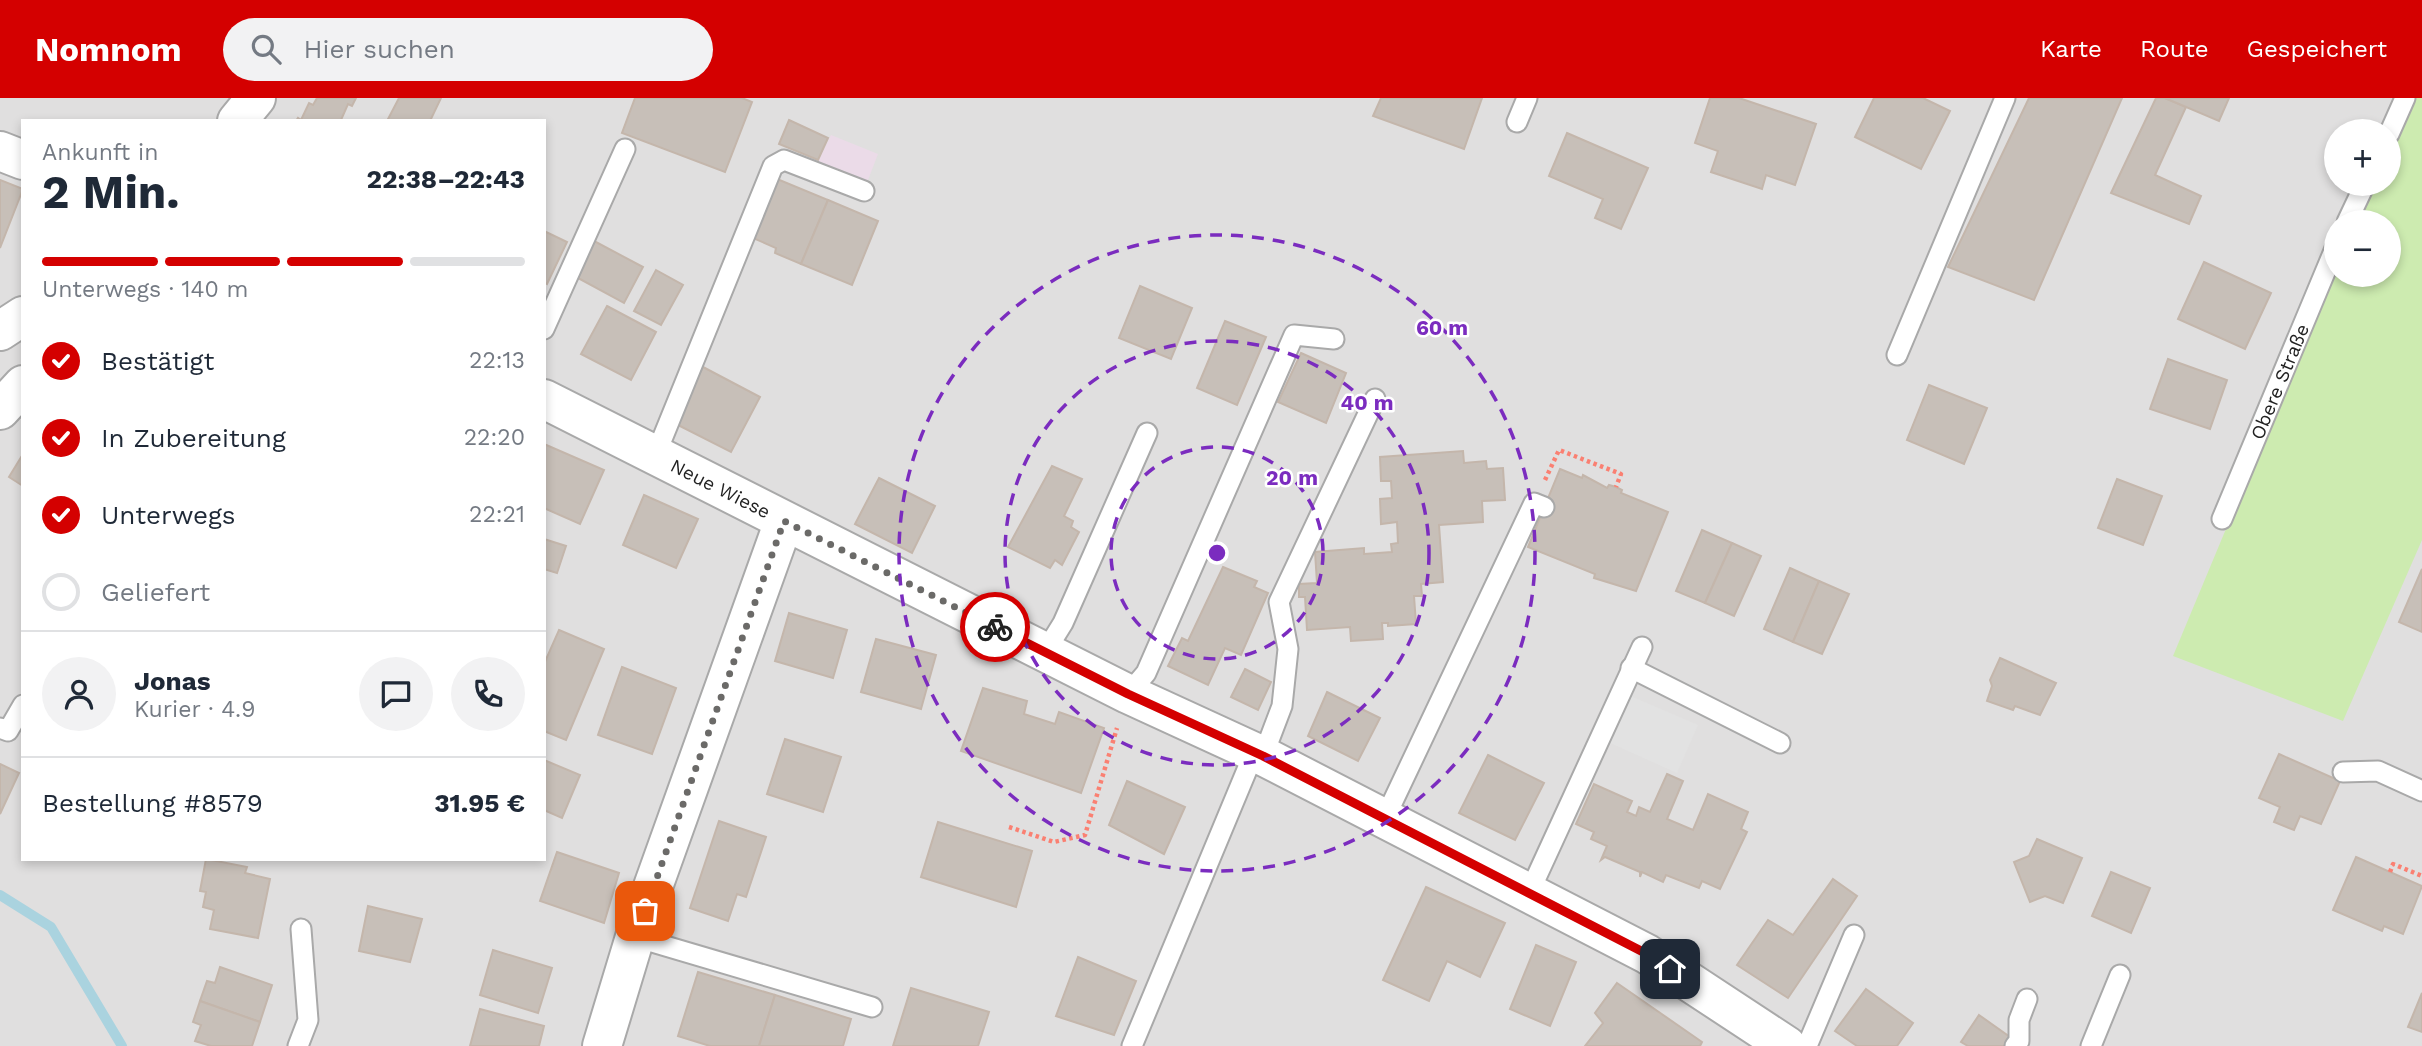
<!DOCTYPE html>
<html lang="de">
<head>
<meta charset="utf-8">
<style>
	:root { --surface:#fff; --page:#f2f2f3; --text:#1f2937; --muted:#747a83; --line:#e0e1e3; --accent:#d40000 }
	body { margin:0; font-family:"Work Sans",sans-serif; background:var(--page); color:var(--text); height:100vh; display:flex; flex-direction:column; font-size:26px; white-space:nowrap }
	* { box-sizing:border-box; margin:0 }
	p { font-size:23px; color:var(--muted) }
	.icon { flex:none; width:38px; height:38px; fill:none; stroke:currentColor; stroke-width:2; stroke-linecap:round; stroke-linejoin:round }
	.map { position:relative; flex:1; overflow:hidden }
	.sheet { position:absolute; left:21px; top:21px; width:525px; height:742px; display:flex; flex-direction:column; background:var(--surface); border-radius:0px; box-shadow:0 4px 10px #0003 }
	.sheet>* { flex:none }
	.tools { position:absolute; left:2324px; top:21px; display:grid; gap:14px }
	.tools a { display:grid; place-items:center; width:77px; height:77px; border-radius:50%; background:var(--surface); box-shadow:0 4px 10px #0003; font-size:35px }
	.pin { position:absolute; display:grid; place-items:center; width:60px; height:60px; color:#fff; margin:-30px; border-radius:14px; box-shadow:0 4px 10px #0006 }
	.courier { position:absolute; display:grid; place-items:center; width:70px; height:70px; margin:-35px; border:5px solid #d40000; border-radius:50%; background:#fff; color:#222; box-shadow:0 2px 9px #0007 }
	.summary em { font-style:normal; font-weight:700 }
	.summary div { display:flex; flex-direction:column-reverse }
	.summary { display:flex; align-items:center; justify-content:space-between; height:119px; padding:0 21px }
	h1 { font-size:46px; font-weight:700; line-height:52px }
	.bar { display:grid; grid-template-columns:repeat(4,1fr); gap:10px 7px; align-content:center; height:84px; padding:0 21px }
	.bar i { height:9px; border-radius:5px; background:var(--line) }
	.bar .selected { background:var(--accent) }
	.bar p { grid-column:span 4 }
	.line { display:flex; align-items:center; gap:18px; padding:0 21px; border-top:2px solid var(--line) }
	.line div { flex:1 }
	.round { display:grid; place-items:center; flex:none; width:74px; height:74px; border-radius:37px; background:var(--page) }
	ol { padding:0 21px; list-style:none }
	li { display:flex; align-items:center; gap:21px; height:77px }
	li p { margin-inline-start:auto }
	li .icon { padding:7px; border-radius:50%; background:var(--accent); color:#fff; stroke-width:4 }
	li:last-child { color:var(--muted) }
	li i { width:38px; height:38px; border:4px solid var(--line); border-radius:50% }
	header { display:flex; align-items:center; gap:42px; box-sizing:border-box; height:98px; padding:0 35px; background:var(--accent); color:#fff }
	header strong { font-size:33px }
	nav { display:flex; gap:38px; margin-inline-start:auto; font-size:24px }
	.search { width:490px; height:63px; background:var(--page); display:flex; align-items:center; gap:18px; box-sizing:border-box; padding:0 24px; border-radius:38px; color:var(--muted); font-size:26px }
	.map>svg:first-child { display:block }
</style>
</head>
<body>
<header>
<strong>Nomnom</strong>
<div class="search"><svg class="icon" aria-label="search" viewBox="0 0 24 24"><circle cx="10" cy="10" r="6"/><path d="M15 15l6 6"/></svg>Hier suchen</div>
<nav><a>Karte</a><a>Route</a><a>Gespeichert</a></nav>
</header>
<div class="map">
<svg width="2422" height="948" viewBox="0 0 2422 948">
	<rect width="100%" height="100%" fill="#f2efe9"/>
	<path fill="#e0dfdf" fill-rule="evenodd" d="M0,0H2422V948H0ZM23,23H544V761H23ZM2336,33H2389V86H2336ZM2336,124H2389V177H2336Z"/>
	<polygon fill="#ebdbe8" points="831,37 878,56 861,100 811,78"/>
	<polygon fill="#cdebb0" points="2406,0 2422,0 2422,442 2343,623 2173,558 2336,167 2336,177 2389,177 2389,124 2354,124 2370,86 2389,86 2389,41"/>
	<polygon fill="#e2e2e2" points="1628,597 1698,627 1677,675 1608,644"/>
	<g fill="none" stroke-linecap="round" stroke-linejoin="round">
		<polyline stroke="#aad3df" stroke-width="10" points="0,797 51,829 122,948"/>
	</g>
	<g fill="#c7bfb8" stroke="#c4b6ab" stroke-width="2">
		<polygon points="317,0 356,0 352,8 348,6 341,22 296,23 298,20 301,22 309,5 313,7"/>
		<polygon points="399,0 441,0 430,23 387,23"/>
		<polygon points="635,0 742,0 752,4 725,74 622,35"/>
		<polygon points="1381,0 1482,0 1464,51 1373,18"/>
		<polygon points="1710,0 1739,0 1816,26 1795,87 1766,77 1762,91 1711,74 1718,53 1695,45"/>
		<polygon points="1874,0 1923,0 1950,13 1921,71 1855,39"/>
		<polygon points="2029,0 2122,0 2034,202 1948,169"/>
		<polygon points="2156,0 2165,0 2186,9 2155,77 2201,98 2189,126 2111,95"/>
		<polygon points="2165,0 2229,0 2219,23"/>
		<polygon points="789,22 828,40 818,62 779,46"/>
		<polygon points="1567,35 1648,70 1621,131 1595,120 1603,101 1549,78"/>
		<polygon points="777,81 828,102 801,166 775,155 776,150 753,140"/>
		<polygon points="0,82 23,91 0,150"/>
		<polygon points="828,102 878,123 852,187 801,166"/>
		<polygon points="544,133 567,144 547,186 544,184"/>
		<polygon points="594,143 643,169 624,205 578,180"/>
		<polygon points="2204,164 2271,195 2245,251 2178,221"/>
		<polygon points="656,172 683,187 661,227 634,213"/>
		<polygon points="1140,188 1192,210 1171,261 1119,240"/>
		<polygon points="607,208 656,234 631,282 581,256"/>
		<polygon points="1225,223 1266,239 1237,307 1197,290"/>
		<polygon points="1301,255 1346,275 1326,325 1278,304"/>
		<polygon points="2168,261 2227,282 2210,331 2150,311"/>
		<polygon points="703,269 760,299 731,354 674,325"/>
		<polygon points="1929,287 1987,310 1964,366 1907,342"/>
		<polygon points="544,346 604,372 580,426 544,410"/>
		<polygon points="1463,353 1464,365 1486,363 1487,371 1503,370 1505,402 1482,403 1483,424 1439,427 1443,484 1421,486 1422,498 1414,498 1416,526 1388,528 1388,525 1382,525 1383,541 1351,543 1350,529 1307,532 1305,499 1299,499 1299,486 1317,485 1315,454 1364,450 1364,456 1392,454 1391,446 1398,445 1397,424 1381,426 1380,401 1392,400 1391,383 1381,383 1380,359"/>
		<polygon points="23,356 23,388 9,379"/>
		<polygon points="1052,368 1082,381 1064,418 1073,423 1071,429 1079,434 1062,467 1055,462 1050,470 1008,449"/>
		<polygon points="1560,371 1582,380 1583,377 1607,390 1609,387 1616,389 1622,392 1621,395 1668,414 1636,493 1594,480 1595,476 1528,449"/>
		<polygon points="879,380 935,408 912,455 855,426"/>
		<polygon points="2117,381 2162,398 2143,447 2098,430"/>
		<polygon points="644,397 698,421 676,470 623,447"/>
		<polygon points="1702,432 1732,445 1705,505 1676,493"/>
		<polygon points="544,441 566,448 557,475 544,471"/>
		<polygon points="1732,445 1761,458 1734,518 1705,505"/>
		<polygon points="1223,469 1257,483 1254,489 1268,495 1241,557 1225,550 1208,587 1168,568 1182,540 1188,543"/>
		<polygon points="1790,470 1819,483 1793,544 1764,531"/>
		<polygon points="2422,471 2422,534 2399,524"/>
		<polygon points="1819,483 1849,496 1822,556 1793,544"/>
		<polygon points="789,515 847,532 833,580 775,563"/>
		<polygon points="559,532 604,551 566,642 544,633 544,566"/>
		<polygon points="876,541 936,557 921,611 861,594"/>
		<polygon points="2000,560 2056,585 2040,617 2015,608 2013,612 1987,603 1992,588 1990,582"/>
		<polygon points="622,569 676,590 652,656 598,637"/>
		<polygon points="1245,571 1271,584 1258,612 1231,599"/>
		<polygon points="983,590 1027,603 1024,616 1055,626 1059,614 1104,630 1081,695 961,653"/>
		<polygon points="1327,594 1380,620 1358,663 1308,638"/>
		<polygon points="785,641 841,659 823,714 767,696"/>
		<polygon points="2279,656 2340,683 2321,726 2300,718 2294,732 2274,724 2280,709 2259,700"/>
		<polygon points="1488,657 1544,685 1515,742 1459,715"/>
		<polygon points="544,662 580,677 562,720 544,712"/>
		<polygon points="0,666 19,675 0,716"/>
		<polygon points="1667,676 1683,683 1667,721 1693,732 1708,696 1748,714 1741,731 1747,734 1720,791 1702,783 1699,790 1666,777 1663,784 1642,774 1640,779 1640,774 1605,759 1601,762 1607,748 1591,741 1594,734 1576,726 1594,686 1632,703 1627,714 1636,718 1639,709 1650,714"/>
		<polygon points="1127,683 1185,709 1164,756 1109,727"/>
		<polygon points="719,723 766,739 746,799 737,796 728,823 690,810"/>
		<polygon points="938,724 1032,753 1016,809 921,779"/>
		<polygon points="2037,741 2082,760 2063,805 2045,798 2030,804 2014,764 2029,758"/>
		<polygon points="557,754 619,775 604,825 540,803"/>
		<polygon points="2356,759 2422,788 2403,836 2384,828 2382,833 2333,812"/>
		<polygon points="206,761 247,769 245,775 270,781 258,840 210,831 214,812 203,809 206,794 200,793"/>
		<polygon points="2111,774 2150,790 2131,835 2092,818"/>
		<polygon points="1833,781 1857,798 1788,900 1737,867 1768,822 1793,837"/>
		<polygon points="1426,789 1505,825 1480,879 1447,863 1429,903 1383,882"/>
		<polygon points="368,808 422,821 410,864 359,853"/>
		<polygon points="1536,847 1576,864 1550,928 1510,911"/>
		<polygon points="493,852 552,870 538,915 480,897"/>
		<polygon points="1078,859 1136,883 1114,937 1056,918"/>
		<polygon points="220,869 272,887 260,924 200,903 207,883 215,885"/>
		<polygon points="698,874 775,897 759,948 710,948 678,938"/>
		<polygon points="1617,885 1702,944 1700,948 1585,948 1603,925 1595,915"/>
		<polygon points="911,890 989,914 978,948 893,948"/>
		<polygon points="1866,891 1913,925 1897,948 1857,948 1835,933"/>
		<polygon points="2422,895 2422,934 2408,929"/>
		<polygon points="775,897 851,921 843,948 759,948"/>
		<polygon points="200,903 260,924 252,948 211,948 195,943 201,927 193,924"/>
		<polygon points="480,911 544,928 539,948 470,948"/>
		<polygon points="1979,917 2010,939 2004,948 1968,948 1961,944"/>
	</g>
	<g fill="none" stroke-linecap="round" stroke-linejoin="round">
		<g stroke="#a9a9a9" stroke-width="23">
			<g id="lane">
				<polyline points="1517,24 1527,0"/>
				<polyline points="2389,36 2405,0"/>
				<polyline points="2347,124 2365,86"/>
				<polyline points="544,231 625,51"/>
				<polyline points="1897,257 2005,0"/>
				<polyline points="656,356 773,68 784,62 864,93"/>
				<path id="s1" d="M2222,421L2336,148"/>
				<polyline points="1045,554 1063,525 1147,335"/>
				<polyline points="1631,570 1780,645"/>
				<polyline points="1128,596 1146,575 1294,237 1334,241"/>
				<polyline points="0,630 8,633 23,607"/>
				<polyline points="1263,658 1282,608 1288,551 1279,504 1375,301"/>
				<polyline points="2343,674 2378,673 2422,693"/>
				<polyline points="1385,720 1534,405 1544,409"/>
				<polyline points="1529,795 1642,549"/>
				<polyline points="635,839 872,909"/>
				<polyline points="298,948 308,922 301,831"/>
				<polyline points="1132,948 1254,655"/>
				<polyline points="1807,948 1854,837"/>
				<polyline points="2015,948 2019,943 2019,922 2027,901"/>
				<polyline points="2091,948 2120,877"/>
			</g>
		</g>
		<g stroke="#a9a9a9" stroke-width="42">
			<g id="street">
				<polyline points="237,23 256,0"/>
				<polyline points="0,53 23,62"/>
				<polyline points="0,233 23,218"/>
				<path id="s2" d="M544,301L1128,596L1263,658L1647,856L1787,948"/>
				<polyline points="0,312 23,287"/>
				<polyline points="602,948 635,839 784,423"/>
			</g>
		</g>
		<g stroke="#fa8072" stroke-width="4.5" stroke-dasharray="3.5 3.5" stroke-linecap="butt">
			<polyline points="1545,382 1559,352 1621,376 1616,389"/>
			<polyline points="1009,729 1054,744 1085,737 1117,630"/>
			<polyline points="2390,774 2393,766 2422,778"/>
		</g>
		<use href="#lane" stroke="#fff" stroke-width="19"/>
		<use href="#street" stroke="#fff" stroke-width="38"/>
	</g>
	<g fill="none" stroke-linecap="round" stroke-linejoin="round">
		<polyline stroke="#6b6a68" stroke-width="7" stroke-dasharray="0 12.6" points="645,813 784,423 995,529"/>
		<polyline stroke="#d40000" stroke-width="9" points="995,529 1128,596 1263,658 1647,856 1670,871"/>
	</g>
	<g fill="none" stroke="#7b2cbf" stroke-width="3.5" stroke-dasharray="12 9">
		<circle cx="1217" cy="455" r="106"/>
		<circle cx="1217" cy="455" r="212"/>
		<circle cx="1217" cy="455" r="318"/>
	</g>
	<g text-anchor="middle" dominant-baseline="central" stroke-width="5" stroke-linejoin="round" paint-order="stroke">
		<g font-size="19" fill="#222" stroke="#fff">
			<text stroke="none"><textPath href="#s1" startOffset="149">Obere Straße</textPath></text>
			<text stroke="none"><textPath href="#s2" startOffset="198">Neue Wiese</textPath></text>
		</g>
	</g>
	<circle cx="1217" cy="455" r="10" fill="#7b2cbf" stroke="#fff" stroke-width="3.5"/>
	<g font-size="21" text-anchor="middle" font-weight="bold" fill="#7b2cbf" stroke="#fff" stroke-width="5" stroke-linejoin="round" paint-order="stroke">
		<text x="1442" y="237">60 m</text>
		<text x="1367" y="312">40 m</text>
		<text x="1292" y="387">20 m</text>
	</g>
</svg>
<div class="tools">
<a>+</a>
<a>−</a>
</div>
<div class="pin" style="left:645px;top:813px;background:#ea580c"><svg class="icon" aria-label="bag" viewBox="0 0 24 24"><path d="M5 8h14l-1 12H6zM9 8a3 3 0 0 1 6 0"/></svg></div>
<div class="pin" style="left:1670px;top:871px;background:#1f2937"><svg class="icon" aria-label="home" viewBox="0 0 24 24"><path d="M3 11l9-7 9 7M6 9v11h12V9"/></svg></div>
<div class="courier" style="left:995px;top:529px"><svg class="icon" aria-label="bike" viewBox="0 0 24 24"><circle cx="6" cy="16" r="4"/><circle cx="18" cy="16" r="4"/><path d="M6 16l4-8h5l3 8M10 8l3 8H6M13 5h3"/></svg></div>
<section class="sheet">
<div class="summary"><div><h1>2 Min.</h1><p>Ankunft in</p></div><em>22:38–22:43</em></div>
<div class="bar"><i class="selected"></i><i class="selected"></i><i class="selected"></i><i></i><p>Unterwegs · 140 m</p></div>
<ol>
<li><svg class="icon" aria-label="check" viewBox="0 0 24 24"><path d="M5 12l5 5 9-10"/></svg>Bestätigt<p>22:13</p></li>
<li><svg class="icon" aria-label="check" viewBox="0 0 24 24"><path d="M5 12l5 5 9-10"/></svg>In Zubereitung<p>22:20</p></li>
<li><svg class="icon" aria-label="check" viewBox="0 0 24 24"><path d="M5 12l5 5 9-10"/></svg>Unterwegs<p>22:21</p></li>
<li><i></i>Geliefert</li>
</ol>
<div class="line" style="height:126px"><a class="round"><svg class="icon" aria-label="person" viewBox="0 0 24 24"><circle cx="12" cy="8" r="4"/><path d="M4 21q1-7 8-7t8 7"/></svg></a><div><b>Jonas</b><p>Kurier · 4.9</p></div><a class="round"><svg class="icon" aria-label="chat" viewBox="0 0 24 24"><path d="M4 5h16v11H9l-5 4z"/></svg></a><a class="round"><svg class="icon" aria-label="phone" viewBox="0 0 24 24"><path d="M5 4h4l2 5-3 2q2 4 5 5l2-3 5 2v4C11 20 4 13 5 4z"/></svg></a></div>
<div class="line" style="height:91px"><div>Bestellung #8579</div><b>31.95 €</b></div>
</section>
</div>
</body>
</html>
